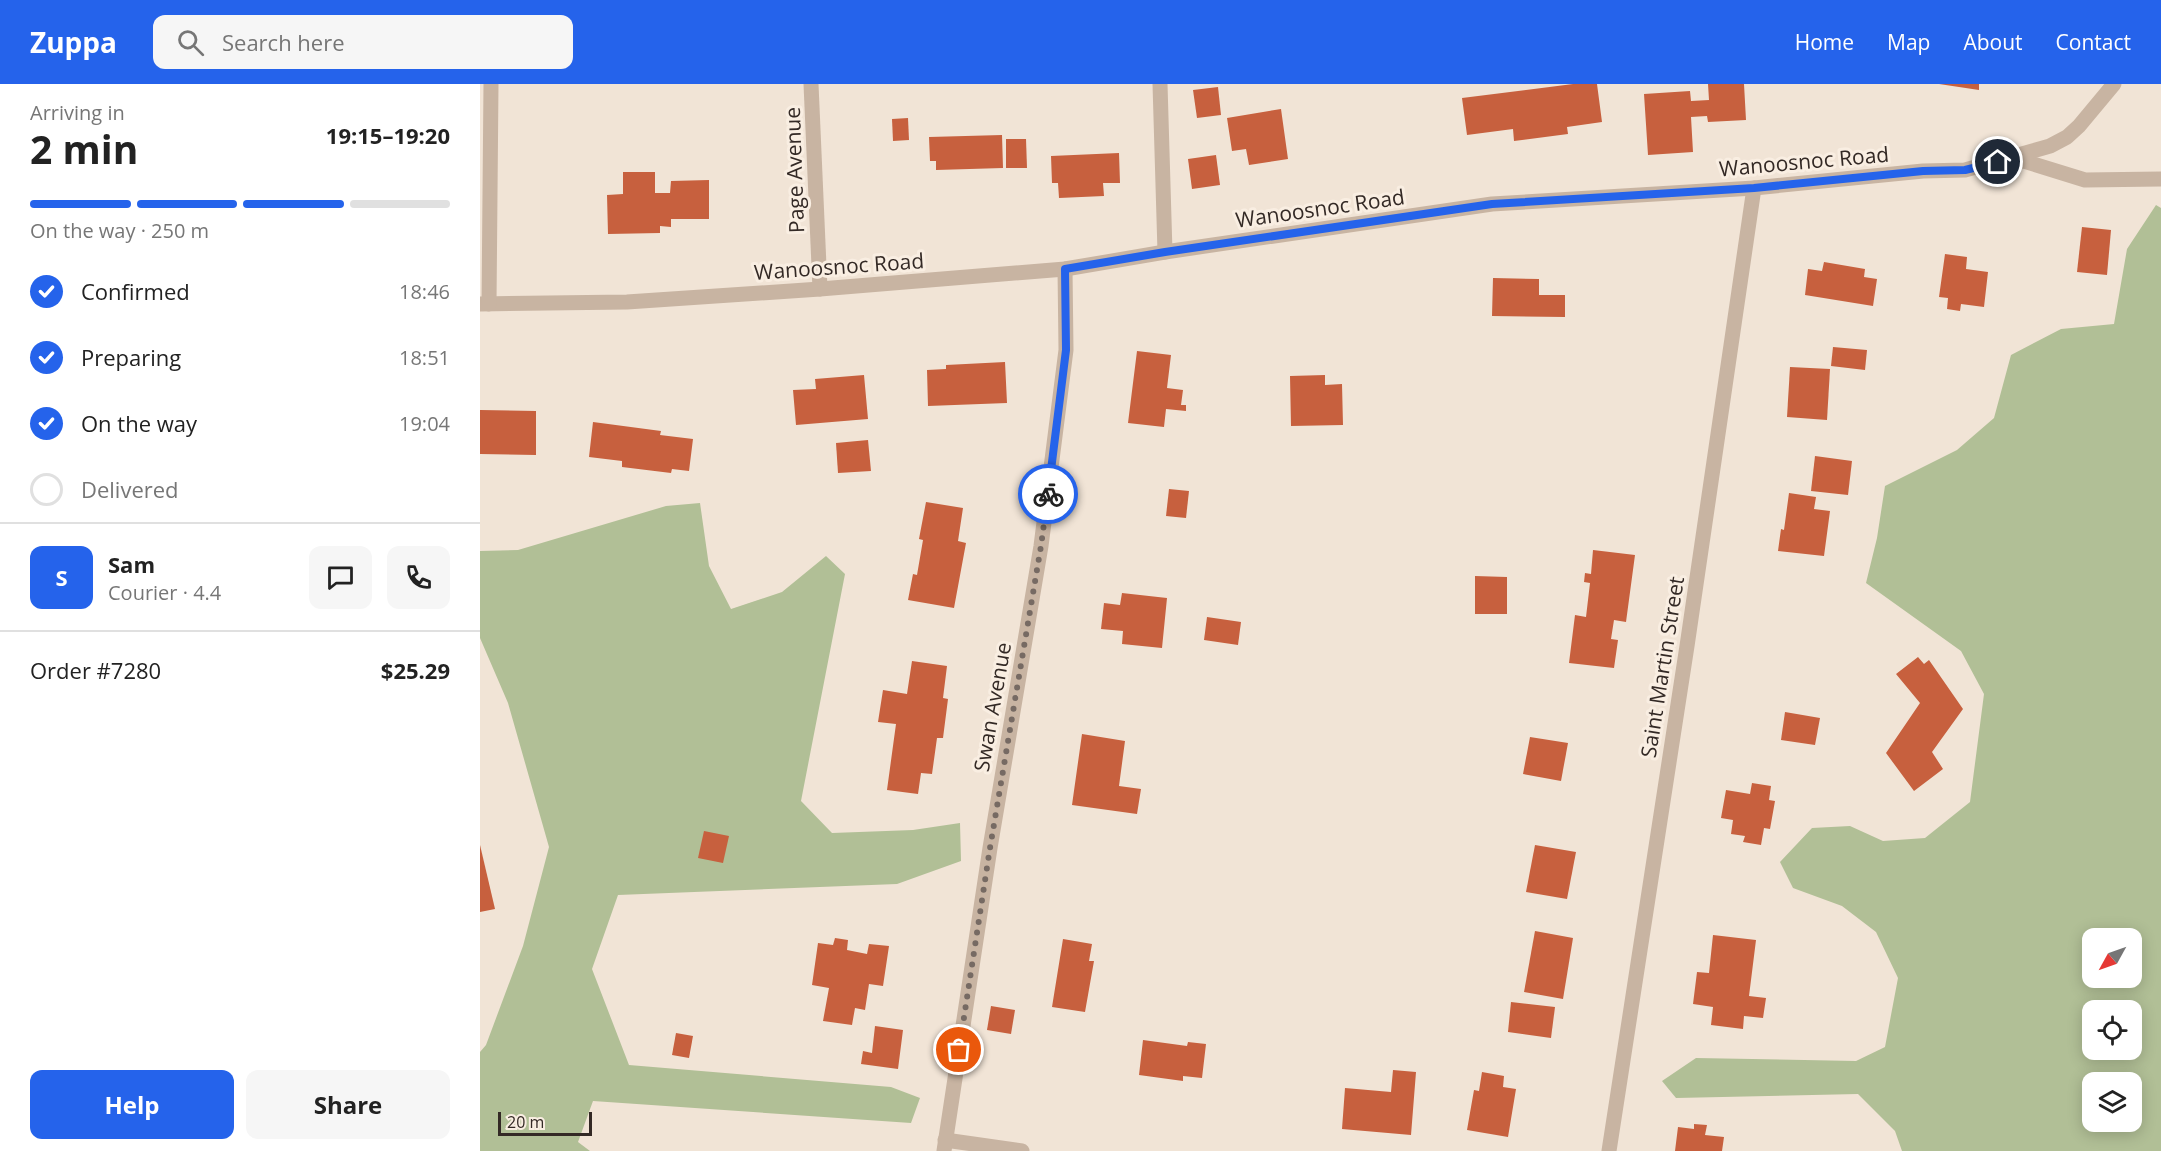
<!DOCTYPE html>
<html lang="en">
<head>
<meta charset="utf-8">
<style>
	:root { --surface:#fff; --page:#f6f6f6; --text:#222; --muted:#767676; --line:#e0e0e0; --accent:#2563eb }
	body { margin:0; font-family:"Open Sans",sans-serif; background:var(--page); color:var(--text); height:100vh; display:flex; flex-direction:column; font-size:22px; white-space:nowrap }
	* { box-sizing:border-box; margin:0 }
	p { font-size:20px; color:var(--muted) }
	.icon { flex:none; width:33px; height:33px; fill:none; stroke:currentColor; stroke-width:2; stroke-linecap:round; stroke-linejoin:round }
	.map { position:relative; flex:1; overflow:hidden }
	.sheet { display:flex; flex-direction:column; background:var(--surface); width:480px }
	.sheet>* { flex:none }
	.needle { width:39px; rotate:230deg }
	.controls { position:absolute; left:1602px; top:844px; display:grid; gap:12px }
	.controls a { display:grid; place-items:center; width:60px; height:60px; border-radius:12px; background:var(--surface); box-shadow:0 3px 15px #0003; font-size:30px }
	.scale { position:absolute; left:18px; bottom:15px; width:94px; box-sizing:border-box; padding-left:6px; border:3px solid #332925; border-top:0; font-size:16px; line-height:21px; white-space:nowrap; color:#332925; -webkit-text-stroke:4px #f9eee2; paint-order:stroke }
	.pin { position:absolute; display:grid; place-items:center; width:51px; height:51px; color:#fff; margin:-26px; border:3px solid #fff; border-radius:50%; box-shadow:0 2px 6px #0007 }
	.courier { position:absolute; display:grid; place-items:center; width:60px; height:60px; margin:-30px; border:4px solid #2563eb; border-radius:50%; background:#fff; color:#222; box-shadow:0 2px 8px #0007 }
	.headline em { font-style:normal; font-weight:700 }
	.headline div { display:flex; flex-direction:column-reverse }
	.headline { display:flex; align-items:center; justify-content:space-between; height:102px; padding:0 30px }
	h1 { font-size:39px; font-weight:700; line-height:45px }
	.bar { display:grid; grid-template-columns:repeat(4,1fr); gap:9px 6px; align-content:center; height:72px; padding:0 30px }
	.bar i { height:8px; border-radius:4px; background:var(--line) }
	.bar .current { background:var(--accent) }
	.bar p { grid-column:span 4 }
	.line { display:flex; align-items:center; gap:15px; padding:0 30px; border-top:2px solid var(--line) }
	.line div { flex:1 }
	.round { display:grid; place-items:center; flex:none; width:63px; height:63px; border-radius:12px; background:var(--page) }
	ol { padding:0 30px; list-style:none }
	li { display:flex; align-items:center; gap:18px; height:66px }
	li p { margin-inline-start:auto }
	li .icon { padding:6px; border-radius:50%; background:var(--accent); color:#fff; stroke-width:4 }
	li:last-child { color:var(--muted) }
	li i { width:33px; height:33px; border:3px solid var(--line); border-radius:50% }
	.action { display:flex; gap:12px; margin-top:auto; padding:12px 30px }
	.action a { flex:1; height:69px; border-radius:12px; background:var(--accent); color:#fff; font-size:24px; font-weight:700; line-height:69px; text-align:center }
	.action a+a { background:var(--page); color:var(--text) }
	header { display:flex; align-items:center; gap:36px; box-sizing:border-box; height:84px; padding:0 30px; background:var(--accent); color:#fff }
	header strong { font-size:28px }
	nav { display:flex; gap:33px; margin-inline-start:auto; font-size:21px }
	.search { width:420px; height:54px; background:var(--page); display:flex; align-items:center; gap:15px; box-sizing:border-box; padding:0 21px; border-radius:12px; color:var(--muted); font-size:22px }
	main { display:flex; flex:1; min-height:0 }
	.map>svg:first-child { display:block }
</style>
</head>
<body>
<header>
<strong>Zuppa</strong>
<div class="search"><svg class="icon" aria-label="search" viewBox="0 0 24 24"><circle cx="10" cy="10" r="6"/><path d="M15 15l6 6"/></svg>Search here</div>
<nav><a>Home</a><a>Map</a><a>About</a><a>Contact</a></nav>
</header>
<main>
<section class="sheet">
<div class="headline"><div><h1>2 min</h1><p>Arriving in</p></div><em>19:15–19:20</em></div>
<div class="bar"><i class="current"></i><i class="current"></i><i class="current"></i><i></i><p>On the way · 250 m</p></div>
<ol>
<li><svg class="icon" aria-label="check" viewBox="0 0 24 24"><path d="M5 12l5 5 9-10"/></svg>Confirmed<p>18:46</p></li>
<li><svg class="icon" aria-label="check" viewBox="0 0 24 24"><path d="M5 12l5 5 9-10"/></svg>Preparing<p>18:51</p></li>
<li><svg class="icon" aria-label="check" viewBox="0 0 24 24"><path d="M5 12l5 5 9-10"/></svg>On the way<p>19:04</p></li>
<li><i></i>Delivered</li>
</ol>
<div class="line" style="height:108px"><b class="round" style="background:var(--accent);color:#fff">S</b><div><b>Sam</b><p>Courier · 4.4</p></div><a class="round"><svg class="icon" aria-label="chat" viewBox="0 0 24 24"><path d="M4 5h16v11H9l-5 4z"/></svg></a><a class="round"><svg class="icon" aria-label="phone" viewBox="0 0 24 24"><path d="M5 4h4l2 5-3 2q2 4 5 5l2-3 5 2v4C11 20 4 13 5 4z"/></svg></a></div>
<div class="line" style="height:78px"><div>Order #7280</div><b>$25.29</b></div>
<div class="action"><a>Help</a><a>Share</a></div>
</section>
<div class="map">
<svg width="1681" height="1067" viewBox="0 0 1681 1067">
	<rect width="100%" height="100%" fill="#f1e4d6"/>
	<g fill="#b1bf96" fill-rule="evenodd">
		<path d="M1676,121L1681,124V1067H1422L1415,1047L1378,1010L1196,1014L1182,997L1216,974L1376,977L1405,963L1418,894L1396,848L1362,822L1313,804L1300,778L1332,744L1370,742L1403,757L1445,754L1490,718L1504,610L1481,567L1386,499L1397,454L1405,402L1477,366L1514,334L1531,271L1581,245L1634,240L1647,165ZM1612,855H1652V894H1612ZM1612,927H1652V966H1612ZM1612,999H1652V1038H1612Z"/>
		<polygon points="220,419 229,482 251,525 302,508 346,472 365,490 321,717 352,749 433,746 480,739 481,777 417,800 138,811 112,885 149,981 411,1003 440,1014 431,1039 113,1017 98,1058 110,1067 0,1067 0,968 6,961 43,862 69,763 28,619 0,554 0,467 38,466 186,422"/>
	</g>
	<g fill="#c7603e">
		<polygon points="1093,0 1117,0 1122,38 1087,43 1088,50 1034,57 1033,45 987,51 982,14"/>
		<polygon points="1228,0 1264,0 1266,36 1228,38 1227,32 1211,33 1213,68 1168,71 1164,10 1210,7 1211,17 1229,16"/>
		<polygon points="1459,0 1499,0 1499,6"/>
		<polygon points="738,3 741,31 717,34 713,6"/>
		<polygon points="801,25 808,75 769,81 766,65 752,67 747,34"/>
		<polygon points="428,34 429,56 413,57 412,35"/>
		<polygon points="522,51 523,84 456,86 456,77 450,77 449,53"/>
		<polygon points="526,55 546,55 547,84 526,84"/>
		<polygon points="639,69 640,99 623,99 624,112 579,114 578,99 572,99 571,72"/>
		<polygon points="736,71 740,101 712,105 708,75"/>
		<polygon points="143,88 175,88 175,109 190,109 191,97 229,96 229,135 191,135 191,143 180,142 180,149 128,150 127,111 143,110"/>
		<polygon points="1602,143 1631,146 1627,191 1597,188"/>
		<polygon points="1465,170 1487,173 1486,185 1508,188 1504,223 1481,220 1480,227 1467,225 1468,214 1459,213"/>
		<polygon points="1344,178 1385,185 1384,193 1397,195 1393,222 1325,211 1328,185 1342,187"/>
		<polygon points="1013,194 1059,195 1059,211 1085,211 1085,233 1012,232"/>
		<polygon points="1353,263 1387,266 1385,286 1351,282"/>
		<polygon points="657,267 691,271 687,304 703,306 701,321 706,321 706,327 686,325 684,343 648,339"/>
		<polygon points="525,278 527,319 448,322 447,286 466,285 466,281"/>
		<polygon points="1310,283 1350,285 1347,336 1307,333"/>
		<polygon points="384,291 388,335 316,341 313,306 336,305 335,295"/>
		<polygon points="845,291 845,301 862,300 863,341 811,342 810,292"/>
		<polygon points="0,326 56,327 56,371 0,370"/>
		<polygon points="113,338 181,347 180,351 213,355 209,387 192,385 191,389 142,383 142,377 109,373"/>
		<polygon points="388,356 391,387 358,389 356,359"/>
		<polygon points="1335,372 1372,377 1368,411 1331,407"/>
		<polygon points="689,405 709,407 706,434 686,432"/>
		<polygon points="1309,409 1336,413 1334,425 1350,427 1344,472 1298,467 1301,445 1304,446"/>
		<polygon points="446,418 483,424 478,457 486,459 474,524 428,516 433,490 437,491 443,456 439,455"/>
		<polygon points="1113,466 1155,471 1146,538 1134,536 1131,555 1138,556 1134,584 1089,579 1095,531 1106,533 1110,499 1104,498 1105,489 1111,490"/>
		<polygon points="995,492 1027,493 1027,530 995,530"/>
		<polygon points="642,509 687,514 682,564 642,560 643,547 621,545 624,519 640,521"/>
		<polygon points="727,533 761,538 758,561 724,556"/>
		<polygon points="1438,573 1444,580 1449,576 1483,625 1452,668 1463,685 1434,707 1406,669 1440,619 1416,590"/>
		<polygon points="432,577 467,582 463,614 468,615 463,654 457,654 452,690 441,689 438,710 407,706 416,640 398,638 403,606 427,610"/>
		<polygon points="1305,628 1340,634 1335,661 1301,656"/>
		<polygon points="602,650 645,657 639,702 661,705 657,730 592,721"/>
		<polygon points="1050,653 1088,659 1081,697 1043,690"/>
		<polygon points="1272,699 1291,702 1289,716 1295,717 1290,745 1284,744 1281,761 1263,758 1265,752 1251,750 1253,736 1241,734 1246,706 1270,710"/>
		<polygon points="224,747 249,752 243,779 218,774"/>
		<polygon points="0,761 15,825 0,828"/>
		<polygon points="1055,761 1096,768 1087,815 1046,808"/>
		<polygon points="1055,847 1093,854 1083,915 1044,908"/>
		<polygon points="1233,851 1276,856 1269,912 1286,914 1283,934 1264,932 1263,945 1231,941 1233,923 1213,920 1217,888 1229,889"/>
		<polygon points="355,854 368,856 367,866 387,870 389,860 409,862 403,902 389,900 385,926 375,924 372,941 343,937 349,904 332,901 338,859 353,861"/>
		<polygon points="583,855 612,860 609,877 614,877 605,928 572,923"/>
		<polygon points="1031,918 1075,923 1071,954 1028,948"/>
		<polygon points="511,922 535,926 531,950 507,946"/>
		<polygon points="395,942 423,946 418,985 381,980 383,967 392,969"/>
		<polygon points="196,949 213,952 209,974 192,971"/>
		<polygon points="663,956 707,962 708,958 726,960 722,994 703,992 703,997 659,991"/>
		<polygon points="913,986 936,988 931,1051 862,1045 865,1004 911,1008"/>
		<polygon points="1002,988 1024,992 1023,1003 1036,1005 1028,1053 987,1046 994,1006 999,1007"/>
		<polygon points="1214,1040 1227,1041 1225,1051 1244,1053 1242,1067 1195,1067 1198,1043 1214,1045"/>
	</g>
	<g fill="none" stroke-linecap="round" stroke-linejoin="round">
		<g stroke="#c8b4a2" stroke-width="15">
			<polyline points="331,0 340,205"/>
			<polyline points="680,0 685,168"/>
			<polyline points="1534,74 1605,96 1681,95"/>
			<polyline points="0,220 147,218 340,205 585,185 685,168 1012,120 1274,104 1443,87 1485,86 1570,62 1587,53 1599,42 1634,0"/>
			<polyline points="9,220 11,0"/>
			<polyline points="465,1056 542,1067"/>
			<polyline points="464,1067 510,764 561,462 586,266 585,185"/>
			<polyline points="1129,1067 1207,562 1274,104"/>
		</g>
	</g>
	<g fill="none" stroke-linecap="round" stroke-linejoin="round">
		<polyline stroke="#766a63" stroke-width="6" stroke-dasharray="0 10.8" points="479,966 510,764 561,462 568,410"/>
		<polyline stroke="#2563eb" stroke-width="8" points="568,410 586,266 585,185 685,168 1012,120 1274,104 1443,87 1485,86 1518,78"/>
	</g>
	<g text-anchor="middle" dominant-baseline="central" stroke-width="6" stroke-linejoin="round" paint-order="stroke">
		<g font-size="21" fill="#332925" stroke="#f9eee2">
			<text transform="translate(1324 77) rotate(-5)">Wanoosnoc Road</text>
			<text transform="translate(314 86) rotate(-92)">Page Avenue</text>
			<text transform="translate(840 124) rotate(-8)">Wanoosnoc Road</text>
			<text transform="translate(359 182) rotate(-4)">Wanoosnoc Road</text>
			<text transform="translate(1182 583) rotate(-81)">Saint Martin Street</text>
			<text transform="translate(512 623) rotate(-80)">Swan Avenue</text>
		</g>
	</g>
</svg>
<div class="controls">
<a><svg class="needle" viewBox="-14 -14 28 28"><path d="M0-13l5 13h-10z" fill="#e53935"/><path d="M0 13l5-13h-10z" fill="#767676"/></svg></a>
<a><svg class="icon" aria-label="locate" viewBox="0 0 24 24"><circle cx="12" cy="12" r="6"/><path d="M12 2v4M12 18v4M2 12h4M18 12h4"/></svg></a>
<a><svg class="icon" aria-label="layers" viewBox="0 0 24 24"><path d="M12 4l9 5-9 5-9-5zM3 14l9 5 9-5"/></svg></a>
</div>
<div class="scale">20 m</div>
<div class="pin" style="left:479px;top:966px;background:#ea580c"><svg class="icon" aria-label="bag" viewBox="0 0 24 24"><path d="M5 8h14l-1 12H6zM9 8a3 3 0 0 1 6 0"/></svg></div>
<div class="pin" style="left:1518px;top:78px;background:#1f2937"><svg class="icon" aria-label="home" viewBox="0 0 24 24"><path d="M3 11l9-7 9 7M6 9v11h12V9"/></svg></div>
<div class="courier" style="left:568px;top:410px"><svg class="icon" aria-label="bike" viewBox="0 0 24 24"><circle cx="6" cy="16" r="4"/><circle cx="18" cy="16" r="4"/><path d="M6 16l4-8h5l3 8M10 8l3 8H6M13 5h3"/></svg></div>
</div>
</main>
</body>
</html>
